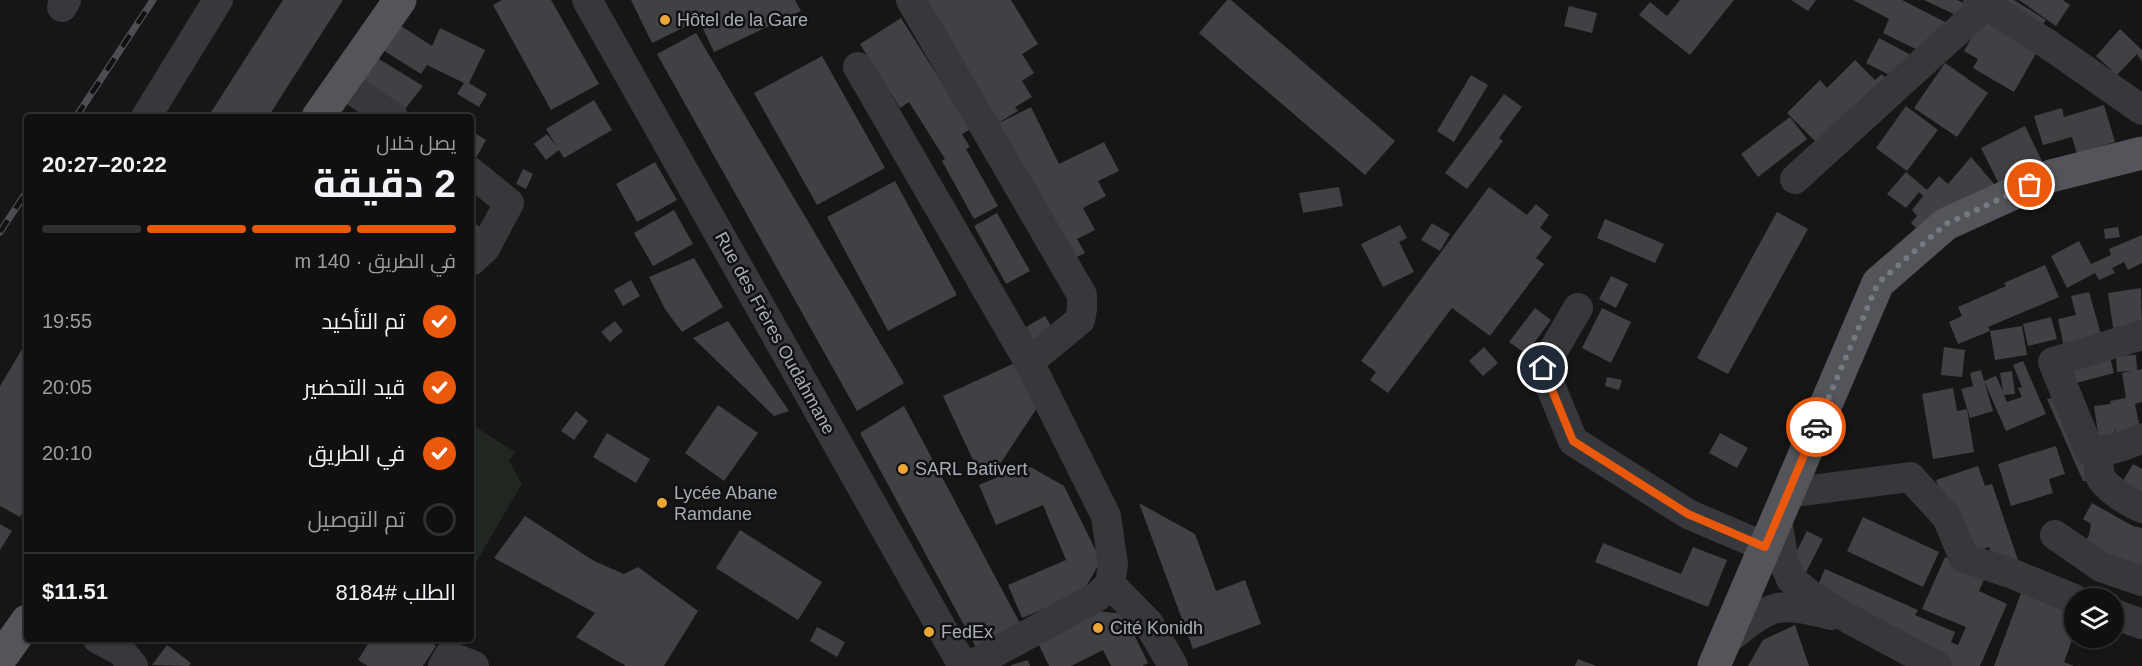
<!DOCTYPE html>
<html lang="ar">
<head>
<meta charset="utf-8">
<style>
	:root { --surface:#101011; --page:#1e1e1f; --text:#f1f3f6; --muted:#9c9d9f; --line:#303031; --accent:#ea580c }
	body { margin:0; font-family:Arial,Cairo,sans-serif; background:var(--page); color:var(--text); direction:rtl; height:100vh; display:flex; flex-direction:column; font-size:22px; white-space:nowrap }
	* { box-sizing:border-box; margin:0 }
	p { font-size:20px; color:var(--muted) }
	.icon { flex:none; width:33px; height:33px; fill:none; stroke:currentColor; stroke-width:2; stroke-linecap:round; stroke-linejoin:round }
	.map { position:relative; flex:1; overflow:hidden; direction:ltr }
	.drawer { position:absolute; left:24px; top:114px; width:450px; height:528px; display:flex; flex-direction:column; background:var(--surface); border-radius:6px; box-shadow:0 2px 4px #0004,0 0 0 2px var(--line); direction:rtl }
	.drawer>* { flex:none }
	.tools { position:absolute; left:2064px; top:588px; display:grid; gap:12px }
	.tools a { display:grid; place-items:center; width:60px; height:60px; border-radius:50%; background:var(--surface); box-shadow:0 2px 4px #0004,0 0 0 2px var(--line); font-size:30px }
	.pin { position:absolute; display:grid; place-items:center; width:51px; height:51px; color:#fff; margin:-26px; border:3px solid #fff; border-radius:50%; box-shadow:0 2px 6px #0007 }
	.courier { position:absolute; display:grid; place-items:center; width:60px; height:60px; margin:-30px; border:4px solid #ea580c; border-radius:50%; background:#fff; color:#222; box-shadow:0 2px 8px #0007 }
	.head em { font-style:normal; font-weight:700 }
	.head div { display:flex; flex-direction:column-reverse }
	.head { display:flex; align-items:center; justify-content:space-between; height:102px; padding:0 18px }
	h1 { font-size:39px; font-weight:700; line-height:45px }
	.bar { display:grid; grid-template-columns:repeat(4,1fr); gap:9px 6px; align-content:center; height:72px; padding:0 18px }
	.bar i { height:8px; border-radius:4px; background:var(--line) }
	.bar .current { background:var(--accent) }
	.bar p { grid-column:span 4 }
	.line { display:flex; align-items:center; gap:15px; padding:0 18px; border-top:2px solid var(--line) }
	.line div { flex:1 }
	ol { padding:0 18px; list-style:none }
	li { display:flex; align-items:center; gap:18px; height:66px }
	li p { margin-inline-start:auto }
	li .icon { padding:6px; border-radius:50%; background:var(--accent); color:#fff; stroke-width:4 }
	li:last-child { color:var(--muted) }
	li i { width:33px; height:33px; border:3px solid var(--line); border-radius:50% }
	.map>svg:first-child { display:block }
</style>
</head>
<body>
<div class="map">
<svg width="2142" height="666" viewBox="0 0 2142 666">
	<rect width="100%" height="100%" fill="#161617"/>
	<polygon fill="#202720" points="471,424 515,452 509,461 522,484 475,564 471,561"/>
	<g fill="#404144">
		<polygon points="283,0 343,0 268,117 208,117"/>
		<polygon points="502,0 551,0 599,84 551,110 493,5"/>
		<polygon points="631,0 795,0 801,11 714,52 699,20 652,43"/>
		<polygon points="921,0 1011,0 1038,44 1022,54 1034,73 1022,81 1032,97 1015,107 1018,111 998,123"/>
		<polygon points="1227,0 1231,0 1395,141 1365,175 1199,33"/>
		<polygon points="1680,0 1734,0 1690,55 1639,15 1650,2 1667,16"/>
		<polygon points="1791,0 1816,0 1808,11"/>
		<polygon points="1853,0 1902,0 1951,25 1934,58 1883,33 1889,19"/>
		<polygon points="1924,0 1957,0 1966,4 1960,17"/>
		<polygon points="2005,0 2014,0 2046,20 2041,27"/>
		<polygon points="2019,0 2063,0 2070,5 2056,26"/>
		<polygon points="1569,6 1597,13 1592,33 1564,26"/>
		<polygon points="901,18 971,129 962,134 970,147 966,149 998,206 974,219 942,161 945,159 909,102 900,108 860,44"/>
		<polygon points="1983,18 2038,50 2014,92 1973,68 1978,59 1964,51"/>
		<polygon points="390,19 432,46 440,28 485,50 469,83 487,94 479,107 457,94 464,83 427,65 421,74 375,45"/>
		<polygon points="2120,29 2142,50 2142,62 2137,54 2117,75 2096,56"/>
		<polygon points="696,33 904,383 857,411 657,54"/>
		<polygon points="1879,38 1911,55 1899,80 1866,63"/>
		<polygon points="374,56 423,86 402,113 356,84"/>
		<polygon points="822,56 885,168 817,205 754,93"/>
		<polygon points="1855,60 1875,80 1882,74 1893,86 1818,144 1787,113 1820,80 1827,88"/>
		<polygon points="1945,63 1988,93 1957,137 1914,108"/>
		<polygon points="1471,75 1488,85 1454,142 1437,131"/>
		<polygon points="1504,94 1522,107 1499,138 1503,141 1467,189 1445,173"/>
		<polygon points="594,100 612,130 564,158 559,150 546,160 534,144 547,134 557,147 546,129"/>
		<polygon points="2104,105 2115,142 2077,154 2072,137 2043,145 2034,116 2062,108 2064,117"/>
		<polygon points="1906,106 1938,130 1907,171 1876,148"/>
		<polygon points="1031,107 1059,164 1104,142 1119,171 1098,181 1106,196 1083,208 1095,230 1077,239 1085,253 1073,259 991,127"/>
		<polygon points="1790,117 1807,139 1758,177 1741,154"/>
		<polygon points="2025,126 2043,163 1999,184 1981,148"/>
		<polygon points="471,131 486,140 476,158 471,156"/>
		<polygon points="1971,157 2001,192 1926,237 1911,223 1917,216 1912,210 1923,196 1919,192 1906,208 1887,194 1906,172 1927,190 1939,176 1948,184"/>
		<polygon points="655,162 677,200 637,222 616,184"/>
		<polygon points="523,169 533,174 526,189 516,184"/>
		<polygon points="895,181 957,295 888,331 827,217"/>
		<polygon points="1339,187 1343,206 1303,213 1299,193"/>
		<polygon points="1489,187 1527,215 1536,204 1549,215 1540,228 1552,237 1536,258 1544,264 1490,336 1452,308 1388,393 1370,380 1376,372 1361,361"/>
		<polygon points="674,210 693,244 653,266 634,233"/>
		<polygon points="1777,212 1808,229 1728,374 1697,358"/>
		<polygon points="997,213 1030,271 1006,284 974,226"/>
		<polygon points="1605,219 1664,244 1655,263 1597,238"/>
		<polygon points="471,221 483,229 478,237 471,232"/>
		<polygon points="1432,223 1450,234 1440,251 1421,240"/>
		<polygon points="1400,225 1407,238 1399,242 1414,272 1383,287 1361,244"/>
		<polygon points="2118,227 2120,237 2105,239 2104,229"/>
		<polygon points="2142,235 2142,263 2128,270 2124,262 2112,268 2115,273 2099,280 2095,273 2067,288 2051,256 2079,241 2091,264 2111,255 2109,249"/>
		<polygon points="694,258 723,307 682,332 665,309 649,277"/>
		<polygon points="2045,265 2059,297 1988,327 1990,331 1958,344 1949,322 1962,316 1958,307 2006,286 2004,283"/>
		<polygon points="1611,276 1628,284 1616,308 1599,299"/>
		<polygon points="631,280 640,296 623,306 614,290"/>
		<polygon points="2141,288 2142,330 2114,334 2108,293"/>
		<polygon points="2089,292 2102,338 2064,347 2058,319 2076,315 2071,296"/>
		<polygon points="1535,308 1551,320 1526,354 1509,342"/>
		<polygon points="1602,308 1631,322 1611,363 1582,348"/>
		<polygon points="1045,316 1054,331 1034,342 1026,327"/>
		<polygon points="2051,317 2057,339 2028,346 2023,324"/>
		<polygon points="615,321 623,331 610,342 601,332"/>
		<polygon points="728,321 789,411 774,416 693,338"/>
		<polygon points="2022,326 2027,355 1995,360 1990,331"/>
		<polygon points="27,341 27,505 20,517 0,506 0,386"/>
		<polygon points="1484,347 1498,363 1483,376 1469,361"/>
		<polygon points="1944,347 1965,350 1962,377 1941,375"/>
		<polygon points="2109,354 2114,373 2065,386 2060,367"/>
		<polygon points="2136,355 2137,370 2142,369 2142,402 2135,404 2140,429 2116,433 2114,427 2117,445 2100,448 2094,406 2111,404 2110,401 2126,398 2122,373 2132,371 2117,372 2116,356"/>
		<polygon points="1019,361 1039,405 998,467 980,475 943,396"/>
		<polygon points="2023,361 2046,414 2006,431 1984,381 1993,411 1970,418 1961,389 1973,386 1970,373 1981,370 1984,381 1996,376 2003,391 2000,373 2012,371 2015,394 2004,395 2007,402 2022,397 2018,388 2022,387 2013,365"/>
		<polygon points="1607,377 1622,380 1619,390 1605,386"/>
		<polygon points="1953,388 1957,411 1967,409 1974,452 1933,459 1922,394"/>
		<polygon points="2064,396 2098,481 2083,481 2047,399"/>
		<polygon points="718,405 758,433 724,481 685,453"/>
		<polygon points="904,406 1021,625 977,649 860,433"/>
		<polygon points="576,411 588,421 574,440 561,431"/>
		<polygon points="607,433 650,459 636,483 593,457"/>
		<polygon points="1720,433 1748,448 1737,468 1709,453"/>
		<polygon points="2056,446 2065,474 2049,479 2053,493 2011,506 1998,464"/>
		<polygon points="2133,464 2142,469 2142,501 2121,484"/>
		<polygon points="1027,465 1064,486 1101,561 1082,593 1022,618 1008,585 1066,560 1043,505 996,525 979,485"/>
		<polygon points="1978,466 1985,486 1992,484 2018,560 1996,568 1989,547 1974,552 1947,512 1936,480"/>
		<polygon points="1139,503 1195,534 1216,591 1245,580 1261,624 1193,649"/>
		<polygon points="2092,503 2133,526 2142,528 2142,575 2082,548 2089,535 2091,524 2083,519"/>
		<polygon points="525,516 594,561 624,574 638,567 698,611 664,666 626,666 576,637 595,613 494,558"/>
		<polygon points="1863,517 1939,552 1923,587 1847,551"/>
		<polygon points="0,524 12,531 0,550"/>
		<polygon points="740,530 822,582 798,620 716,568"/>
		<polygon points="1807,531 1823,539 1804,576 1788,568"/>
		<polygon points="1603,543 1681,574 1693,547 1727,560 1708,607 1595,562"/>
		<polygon points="1945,557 1986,575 1979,591 2007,604 1980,666 1940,666 1814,594 1825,569 1918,610 1915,615 1955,632 1951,642 1958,645 1966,627 1922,609"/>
		<polygon points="2024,585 2074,604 2074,635 2064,662 2074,666 1994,666"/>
		<polygon points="1098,611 1124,614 1148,663 1142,666 1111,666 1103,650 1071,666 1049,666 1037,641"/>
		<polygon points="1795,625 1809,666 1748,666 1763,640"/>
		<polygon points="817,627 845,642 837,657 810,641"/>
		<polygon points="371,639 426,639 436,646 423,666 368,666 358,660"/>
		<polygon points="167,645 191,663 189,666 152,665"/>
		<polygon points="1578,659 1596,666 1575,666"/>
		<polygon points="1028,660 1030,666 1011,666 1011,665"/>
	</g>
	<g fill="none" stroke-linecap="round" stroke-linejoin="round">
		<g stroke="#37383c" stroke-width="30">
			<polyline points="587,0 963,666"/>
			<polyline points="911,0 1082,295 1082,309 1080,320 1029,362"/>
			<polyline points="1978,0 2049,45 2142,110"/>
			<polyline points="62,7 66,0"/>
			<polyline points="858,67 1029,362 1106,516 1113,565 1110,584 1098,596 970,666"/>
			<polyline points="342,83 393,117"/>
			<polyline points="146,117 218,0"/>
			<polyline points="471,172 509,203 485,248 471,261"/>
			<polyline points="1795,179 1986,5 1989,0"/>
			<polyline points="1578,308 1543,368 1573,441 1688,514 1765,547"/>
			<path d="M2142,335L2053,362L2089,450C2107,453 2126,446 2142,438"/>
			<path d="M2098,451C2099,459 2098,469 2100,476C2105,488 2130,503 2142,508"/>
			<polyline points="1788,493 1910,477 1947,517 1964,558 2013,574 2074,599"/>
			<polyline points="1777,520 1784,562 1791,579 1810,595 1851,620 1937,666"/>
			<polyline points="2055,535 2101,567 2142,581"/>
			<polyline points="1110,584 1149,624 1173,666"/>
			<polyline points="2114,614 2142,624"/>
			<polyline points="98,639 121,651 133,666"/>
			<path d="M1724,642C1769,607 1773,599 1831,615"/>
			<polyline points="443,666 449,656 474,666"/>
		</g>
		<g stroke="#53555b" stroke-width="33">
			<polyline points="318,117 400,0"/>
			<polyline points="0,659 27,621"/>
			<polyline points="1714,666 1878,283 1946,224 2051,176 2142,153"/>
		</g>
		<g stroke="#4c4e53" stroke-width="7">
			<g id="rail">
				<polyline points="76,117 153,0"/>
				<polyline points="0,232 27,191"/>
			</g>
		</g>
		<use href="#rail" stroke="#111112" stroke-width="4.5" stroke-dasharray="14" stroke-linecap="butt"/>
	</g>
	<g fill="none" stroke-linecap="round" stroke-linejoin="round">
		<polyline stroke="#75787f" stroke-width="6" stroke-dasharray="0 10.8" points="1816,427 1878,283 1946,224 2030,185"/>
		<polyline stroke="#ea580c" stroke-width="8" points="1543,368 1573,441 1688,514 1765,547 1816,427"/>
	</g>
	<g fill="#eda538" stroke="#111112" stroke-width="2">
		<circle cx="665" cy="20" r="6"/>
		<circle cx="903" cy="469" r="6"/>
		<circle cx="662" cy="503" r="6"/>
		<circle cx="1098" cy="628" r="6"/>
		<circle cx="929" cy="632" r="6"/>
	</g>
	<g text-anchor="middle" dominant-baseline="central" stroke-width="5" stroke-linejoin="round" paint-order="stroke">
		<g font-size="18" fill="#a8adb7" stroke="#111112" text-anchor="start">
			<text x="677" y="20">Hôtel de la Gare</text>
			<text x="915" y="469">SARL Bativert</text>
			<text x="674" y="493">Lycée Abane<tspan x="674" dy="21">Ramdane</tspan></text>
			<text x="1110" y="628">Cité Konidh</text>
			<text x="941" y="632">FedEx</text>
		</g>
		<g font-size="18" fill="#a8adb7" stroke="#111112">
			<text transform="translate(775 333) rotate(61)">Rue des Frères Oudahmane</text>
		</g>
	</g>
</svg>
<div class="tools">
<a><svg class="icon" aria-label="layers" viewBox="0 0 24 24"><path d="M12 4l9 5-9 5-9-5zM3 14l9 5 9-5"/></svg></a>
</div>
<div class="pin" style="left:2030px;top:185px;background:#ea580c"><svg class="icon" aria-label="bag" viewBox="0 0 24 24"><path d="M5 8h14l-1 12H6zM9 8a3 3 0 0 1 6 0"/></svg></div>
<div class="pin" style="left:1543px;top:368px;background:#1f2937"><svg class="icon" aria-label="home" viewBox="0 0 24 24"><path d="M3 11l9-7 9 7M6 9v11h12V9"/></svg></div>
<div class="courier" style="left:1816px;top:427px"><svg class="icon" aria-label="car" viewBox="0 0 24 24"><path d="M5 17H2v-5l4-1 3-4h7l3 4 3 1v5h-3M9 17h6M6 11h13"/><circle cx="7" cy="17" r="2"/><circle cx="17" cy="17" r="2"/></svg></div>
<section class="drawer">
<div class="head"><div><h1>2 دقيقة</h1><p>يصل خلال</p></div><em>20:22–20:27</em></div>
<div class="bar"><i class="current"></i><i class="current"></i><i class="current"></i><i></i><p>في الطريق · 140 m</p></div>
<ol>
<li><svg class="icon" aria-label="check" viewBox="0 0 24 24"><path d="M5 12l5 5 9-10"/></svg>تم التأكيد<p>19:55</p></li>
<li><svg class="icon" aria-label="check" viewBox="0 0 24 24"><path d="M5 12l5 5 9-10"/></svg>قيد التحضير<p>20:05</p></li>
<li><svg class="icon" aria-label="check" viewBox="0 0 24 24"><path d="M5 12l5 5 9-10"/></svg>في الطريق<p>20:10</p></li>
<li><i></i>تم التوصيل</li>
</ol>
<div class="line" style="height:78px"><div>الطلب #8184</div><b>$11.51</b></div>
</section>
</div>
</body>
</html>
